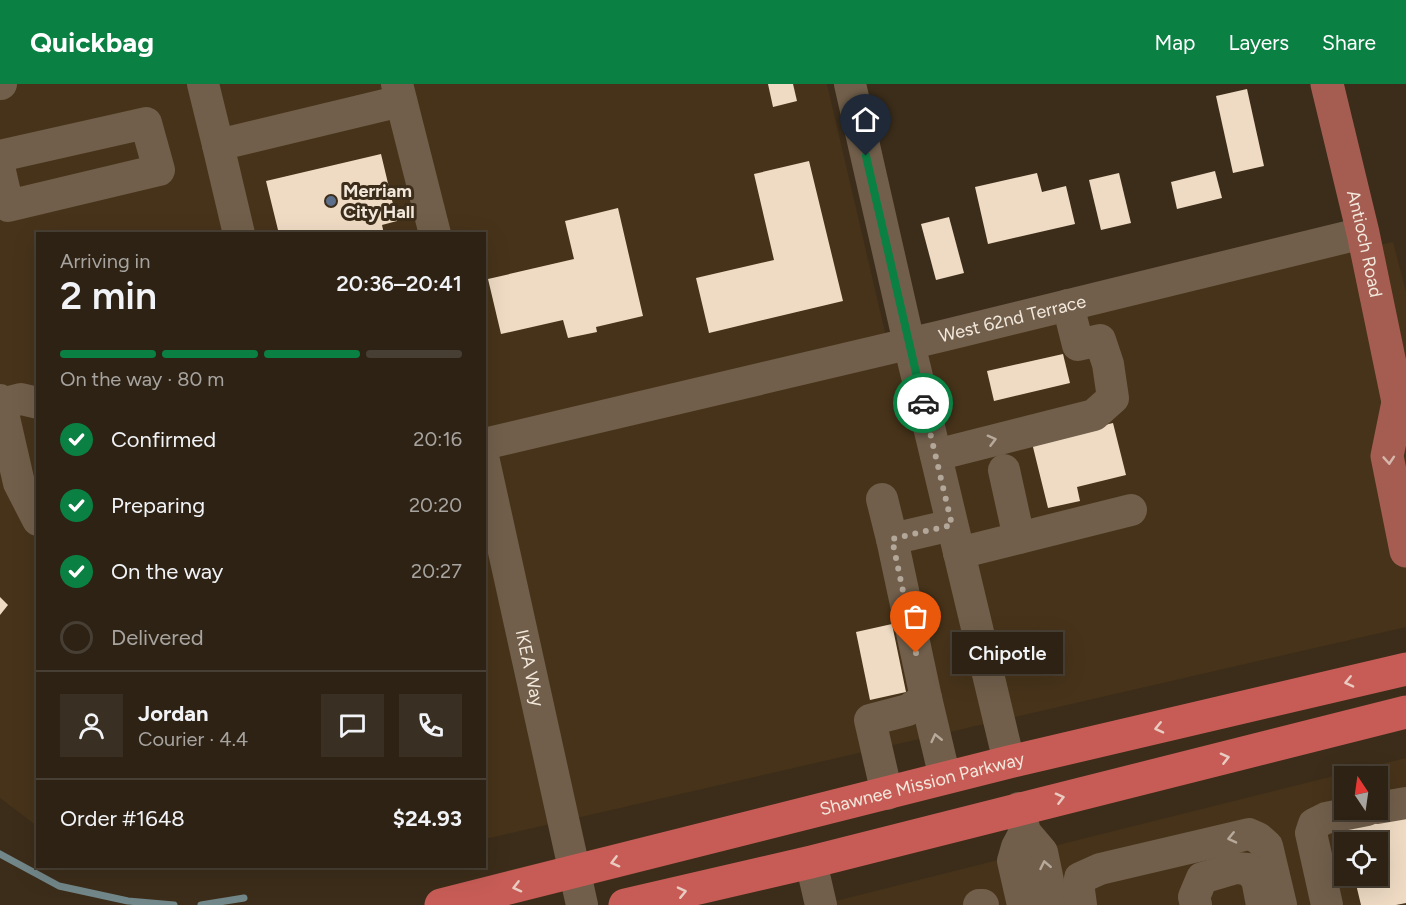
<!DOCTYPE html>
<html lang="en">
<head>
<meta charset="utf-8">
<style>
	:root { --surface:#2d2214; --page:#392f22; --text:#f1f3f6; --muted:#a7a4a0; --line:#483f34; --accent:#0b8043 }
	body { margin:0; font-family:Figtree,sans-serif; background:var(--page); color:var(--text); height:100vh; display:flex; flex-direction:column; font-size:22px; white-space:nowrap }
	* { box-sizing:border-box; margin:0 }
	p { font-size:20px; color:var(--muted) }
	.icon { flex:none; width:33px; height:33px; fill:none; stroke:currentColor; stroke-width:2; stroke-linecap:round; stroke-linejoin:round }
	.map { position:relative; flex:1; overflow:hidden }
	.panel { position:absolute; left:36px; top:148px; width:450px; height:636px; display:flex; flex-direction:column; background:var(--surface); border-radius:0px; box-shadow:0 6px 24px #0002,0 0 0 2px var(--line) }
	.panel>* { flex:none }
	.needle { width:39px; rotate:347deg }
	.fabs { position:absolute; left:1334px; top:682px; display:grid; gap:12px }
	.fabs a { display:grid; place-items:center; width:54px; height:54px; border-radius:0px; background:var(--surface); box-shadow:0 6px 24px #0002,0 0 0 2px var(--line); font-size:30px }
	.pin { position:absolute; display:grid; place-items:center; width:51px; height:51px; color:#fff; margin:-62px -26px; border-radius:50% 50% 50% 0; rotate:-45deg; box-shadow:0 0 6px #0007 }
	.pin .icon { rotate:45deg }
	.courier { position:absolute; display:grid; place-items:center; width:60px; height:60px; margin:-30px; border:4px solid #0b8043; border-radius:50%; background:#fff; color:#222; box-shadow:0 2px 8px #0007 }
	.bubble { position:absolute; height:42px; border-radius:0px; background:var(--surface); box-shadow:0 6px 24px #0002,0 0 0 2px var(--line); font-size:20px; font-weight:600; line-height:42px; text-align:center }
	.overview em { font-style:normal; font-weight:600 }
	.overview div { display:flex; flex-direction:column-reverse }
	.overview { display:flex; align-items:center; justify-content:space-between; height:102px; padding:0 24px }
	h1 { font-size:39px; font-weight:600; line-height:45px }
	.bar { display:grid; grid-template-columns:repeat(4,1fr); gap:9px 6px; align-content:center; height:72px; padding:0 24px }
	.bar i { height:8px; border-radius:4px; background:var(--line) }
	.bar .on { background:var(--accent) }
	.bar p { grid-column:span 4 }
	.line { display:flex; align-items:center; gap:15px; padding:0 24px; border-top:2px solid var(--line) }
	.line div { flex:1 }
	.round { display:grid; place-items:center; flex:none; width:63px; height:63px; border-radius:0px; background:var(--page) }
	ol { padding:0 24px; list-style:none }
	li { display:flex; align-items:center; gap:18px; height:66px }
	li p { margin-inline-start:auto }
	li .icon { padding:6px; border-radius:50%; background:var(--accent); color:#fff; stroke-width:4 }
	li:last-child { color:var(--muted) }
	li i { width:33px; height:33px; border:3px solid var(--line); border-radius:50% }
	header { display:flex; align-items:center; gap:36px; box-sizing:border-box; height:84px; padding:0 30px; background:var(--accent); color:#fff }
	header strong { font-size:28px }
	nav { display:flex; gap:33px; margin-inline-start:auto; font-size:21px }
	.map>svg:first-child { display:block }
</style>
</head>
<body>
<header>
<strong>Quickbag</strong>
<nav><a>Map</a><a>Layers</a><a>Share</a></nav>
</header>
<div class="map">
<svg width="1406" height="821" viewBox="0 0 1406 821">
	<rect width="100%" height="100%" fill="#3c2d1a"/>
	<g fill="#47331a" fill-rule="evenodd">
		<polygon points="0,0 827,0 891,274 1393,158 1406,208 1406,543 485,755 484,150 38,150 37,742 0,714"/>
		<path d="M1406,674V821H820L1002,775ZM1344,693H1377V726H1344ZM1344,759H1377V792H1344Z"/>
	</g>
	<g fill="none" stroke-linecap="round" stroke-linejoin="round">
		<g stroke="#728789" stroke-width="7">
			<polyline points="0,770 59,802 128,817 174,821"/>
			<polyline points="201,821 244,814"/>
		</g>
	</g>
	<g fill="#efdbc4">
		<polygon points="768,0 793,0 797,17 773,23"/>
		<polygon points="1247,5 1264,82 1233,89 1216,12"/>
		<polygon points="381,70 397,137 382,141 384,150 279,150 266,97"/>
		<polygon points="809,77 843,217 709,249 696,194 774,176 754,90"/>
		<polygon points="1215,87 1222,114 1177,125 1171,98"/>
		<polygon points="1037,89 1042,108 1066,102 1075,140 988,160 975,103"/>
		<polygon points="1119,89 1131,139 1101,146 1089,96"/>
		<polygon points="618,124 643,232 596,243 597,248 568,254 563,236 501,250 488,195 574,175 565,137"/>
		<polygon points="949,133 964,189 936,196 921,140"/>
		<polygon points="1063,270 1070,299 994,317 987,287"/>
		<polygon points="1113,339 1126,391 1077,403 1080,417 1048,424 1032,359"/>
		<polygon points="0,513 8,521 0,531"/>
		<polygon points="892,540 906,608 870,616 856,548"/>
		<polygon points="1406,725 1406,819 1396,821 1361,821 1354,792 1377,792 1377,759 1346,759 1341,740"/>
	</g>
	<g fill="none" stroke-linecap="round" stroke-linejoin="round">
		<g stroke="#715f4b" stroke-width="32">
			<polyline points="0,0 1,0"/>
			<polyline points="203,0 218,61"/>
			<polyline points="397,0 435,150"/>
			<polyline points="850,0 909,259 1009,678"/>
			<polyline points="0,72 146,39 159,86 8,122 0,87"/>
			<polyline points="239,150 218,61 401,17"/>
			<polyline points="0,316 19,399 38,436"/>
			<polyline points="1,320 21,315 38,319"/>
			<path id="s1" d="M484,360L946,251L1363,149"/>
			<polyline points="936,371 1094,331 1113,314 1108,280 1100,256 1078,261 1068,221"/>
			<path id="s2" d="M484,377L582,821"/>
			<polyline points="1004,386 1019,454"/>
			<polyline points="882,415 892,455"/>
			<polyline points="959,469 1131,426"/>
			<polyline points="926,614 945,694"/>
			<polyline points="887,710 870,636 908,626 926,614 892,455 952,441"/>
			<polyline points="1019,724 1025,748 1042,768 1053,821"/>
			<polyline points="1377,724 1406,719"/>
			<polyline points="811,778 821,821"/>
			<polyline points="979,821 983,821"/>
			<polyline points="1023,821 1013,777 1017,763 1025,748"/>
			<polyline points="1081,821 1079,806 1080,794 1100,785 1249,750 1258,754 1267,762 1281,821"/>
			<polyline points="1196,821 1194,813 1202,794 1236,784 1248,785 1257,795 1262,821"/>
			<polyline points="1327,821 1311,749 1314,740 1326,734 1367,726"/>
		</g>
		<g stroke="#a55d52" stroke-width="33">
			<path id="s3" d="M1327,0L1363,149L1398,318L1406,333"/>
			<polyline points="1398,318 1387,372 1406,467"/>
		</g>
		<g stroke="#c75c56" stroke-width="33">
			<path id="s4" d="M441,821L1009,678L1406,585"/>
			<polyline points="625,821 811,778 1406,628"/>
		</g>
	</g>
	<defs><path id="oneway-chevron" d="M-2-3.5L2.5 0L-2 3.5" fill="none" stroke-width="1.6" stroke-linecap="round" stroke-linejoin="round" transform="scale(1.5)"/></defs>
	<g stroke="#b8aa9b">
		<use href="#oneway-chevron" transform="translate(992 356) rotate(-15)"/>
		<use href="#oneway-chevron" transform="translate(936 654) rotate(-103)"/>
		<use href="#oneway-chevron" transform="translate(1232 754) rotate(167)"/>
		<use href="#oneway-chevron" transform="translate(1045 781) rotate(-101)"/>
	</g>
	<use stroke="#d7b7ac" href="#oneway-chevron" transform="translate(1389 376) rotate(86)"/>
	<g stroke="#e9ccc1">
		<use href="#oneway-chevron" transform="translate(1349 598) rotate(167)"/>
		<use href="#oneway-chevron" transform="translate(1159 644) rotate(167)"/>
		<use href="#oneway-chevron" transform="translate(1225 674) rotate(-14)"/>
		<use href="#oneway-chevron" transform="translate(1060 714) rotate(-14)"/>
		<use href="#oneway-chevron" transform="translate(615 778) rotate(166)"/>
		<use href="#oneway-chevron" transform="translate(517 803) rotate(166)"/>
		<use href="#oneway-chevron" transform="translate(682 808) rotate(-13)"/>
	</g>
	<g fill="none" stroke-linecap="round" stroke-linejoin="round">
		<polyline stroke="#b2a798" stroke-width="6" stroke-dasharray="0 10.8" points="916,569 892,455 952,441 923,319"/>
		<polyline stroke="#0b8043" stroke-width="8" points="866,72 923,319"/>
	</g>
	<circle fill="#5c6f8a" stroke="#3c2d1a" stroke-width="2" cx="331" cy="117" r="6"/>
	<g text-anchor="middle" dominant-baseline="central" stroke-width="6" stroke-linejoin="round" paint-order="stroke">
		<g font-size="18" font-weight="bold" fill="#f2e8dc" stroke="#3c2d1a" text-anchor="start">
			<text x="343" y="107">Merriam<tspan x="343" dy="21">City Hall</tspan></text>
		</g>
		<g font-size="18" fill="#f2e8dc" stroke="#3c2d1a">
			<text stroke="none"><textPath href="#s3" startOffset="164">Antioch Road</textPath></text>
			<text stroke="none"><textPath href="#s1" startOffset="543">West 62nd Terrace</textPath></text>
			<text stroke="none"><textPath href="#s2" startOffset="212">IKEA Way</textPath></text>
			<text stroke="none"><textPath href="#s4" startOffset="496">Shawnee Mission Parkway</textPath></text>
		</g>
	</g>
</svg>
<div class="fabs">
<a><svg class="needle" viewBox="-14 -14 28 28"><path d="M0-13l5 13h-10z" fill="#e53935"/><path d="M0 13l5-13h-10z" fill="#a7a4a0"/></svg></a>
<a><svg class="icon" aria-label="locate" viewBox="0 0 24 24"><circle cx="12" cy="12" r="6"/><path d="M12 2v4M12 18v4M2 12h4M18 12h4"/></svg></a>
</div>
<div class="pin" style="left:916px;top:569px;background:#ea580c"><svg class="icon" aria-label="bag" viewBox="0 0 24 24"><path d="M5 8h14l-1 12H6zM9 8a3 3 0 0 1 6 0"/></svg></div>
<div class="pin" style="left:866px;top:72px;background:#1f2937"><svg class="icon" aria-label="home" viewBox="0 0 24 24"><path d="M3 11l9-7 9 7M6 9v11h12V9"/></svg></div>
<div class="courier" style="left:923px;top:319px"><svg class="icon" aria-label="car" viewBox="0 0 24 24"><path d="M5 17H2v-5l4-1 3-4h7l3 4 3 1v5h-3M9 17h6M6 11h13"/><circle cx="7" cy="17" r="2"/><circle cx="17" cy="17" r="2"/></svg></div>
<div class="bubble" style="left:952px;top:548px;width:111px">Chipotle</div>
<section class="panel">
<div class="overview"><div><h1>2 min</h1><p>Arriving in</p></div><em>20:36–20:41</em></div>
<div class="bar"><i class="on"></i><i class="on"></i><i class="on"></i><i></i><p>On the way · 80 m</p></div>
<ol>
<li><svg class="icon" aria-label="check" viewBox="0 0 24 24"><path d="M5 12l5 5 9-10"/></svg>Confirmed<p>20:16</p></li>
<li><svg class="icon" aria-label="check" viewBox="0 0 24 24"><path d="M5 12l5 5 9-10"/></svg>Preparing<p>20:20</p></li>
<li><svg class="icon" aria-label="check" viewBox="0 0 24 24"><path d="M5 12l5 5 9-10"/></svg>On the way<p>20:27</p></li>
<li><i></i>Delivered</li>
</ol>
<div class="line" style="height:108px"><a class="round"><svg class="icon" aria-label="person" viewBox="0 0 24 24"><circle cx="12" cy="8" r="4"/><path d="M4 21q1-7 8-7t8 7"/></svg></a><div><b>Jordan</b><p>Courier · 4.4</p></div><a class="round"><svg class="icon" aria-label="chat" viewBox="0 0 24 24"><path d="M4 5h16v11H9l-5 4z"/></svg></a><a class="round"><svg class="icon" aria-label="phone" viewBox="0 0 24 24"><path d="M5 4h4l2 5-3 2q2 4 5 5l2-3 5 2v4C11 20 4 13 5 4z"/></svg></a></div>
<div class="line" style="height:78px"><div>Order #1648</div><b>$24.93</b></div>
</section>
</div>
</body>
</html>
